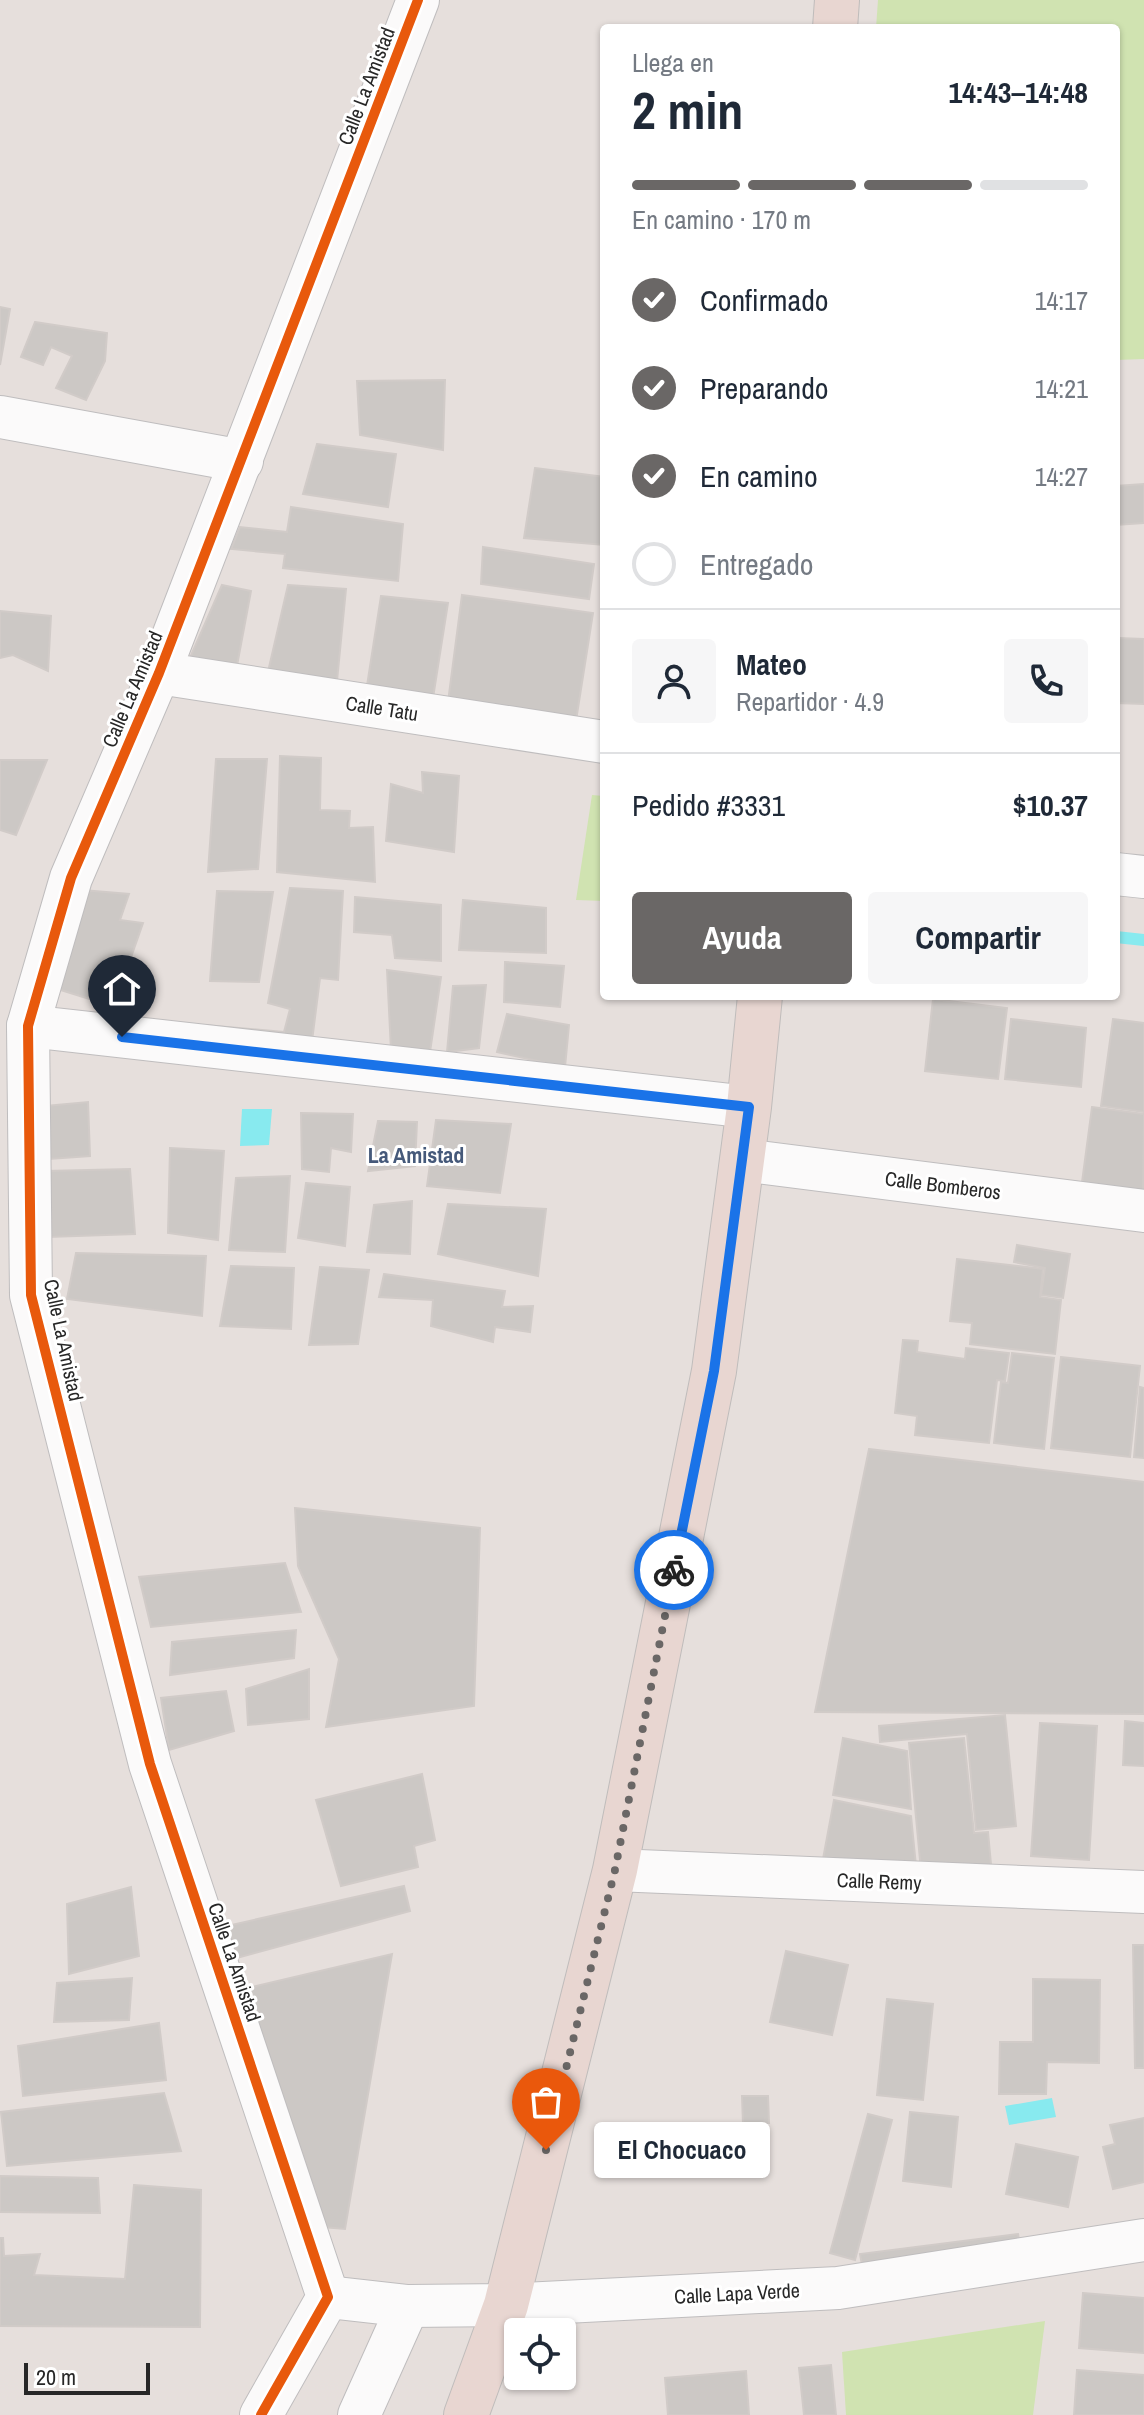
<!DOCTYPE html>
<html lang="es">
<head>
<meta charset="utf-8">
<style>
	:root { --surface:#fff; --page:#f6f6f7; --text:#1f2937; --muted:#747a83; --line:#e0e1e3; --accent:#6a6766 }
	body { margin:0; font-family:"Archivo Narrow",sans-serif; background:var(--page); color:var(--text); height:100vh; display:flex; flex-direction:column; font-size:30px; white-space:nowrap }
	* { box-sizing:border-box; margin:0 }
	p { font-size:26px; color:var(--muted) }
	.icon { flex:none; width:44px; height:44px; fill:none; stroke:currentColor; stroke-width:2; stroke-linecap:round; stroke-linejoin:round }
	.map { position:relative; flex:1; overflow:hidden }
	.sheet { position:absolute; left:600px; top:24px; width:520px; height:976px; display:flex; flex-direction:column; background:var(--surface); border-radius:8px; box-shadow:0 2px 6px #0004 }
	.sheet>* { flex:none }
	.fabs { position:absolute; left:504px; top:2318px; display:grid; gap:16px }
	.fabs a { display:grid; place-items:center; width:72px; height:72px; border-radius:8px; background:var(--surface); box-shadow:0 2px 6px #0004; font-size:40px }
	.scale { position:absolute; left:24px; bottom:20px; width:126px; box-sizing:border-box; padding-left:8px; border:4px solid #272727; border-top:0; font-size:22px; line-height:28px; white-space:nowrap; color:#272727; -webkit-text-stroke:6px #fff; paint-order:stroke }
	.pin { position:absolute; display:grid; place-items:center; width:68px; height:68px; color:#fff; margin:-82px -34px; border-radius:50% 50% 50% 0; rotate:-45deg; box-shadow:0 0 8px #0007 }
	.pin .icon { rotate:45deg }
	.courier { position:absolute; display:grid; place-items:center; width:80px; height:80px; margin:-40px; border:6px solid #1a73e8; border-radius:50%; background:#fff; color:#222; box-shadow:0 2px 10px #0007 }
	.bubble { position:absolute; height:56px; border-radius:8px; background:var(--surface); box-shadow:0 2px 6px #0004; font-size:26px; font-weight:700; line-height:56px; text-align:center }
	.headline em { font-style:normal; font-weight:700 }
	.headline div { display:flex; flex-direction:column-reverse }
	.headline { display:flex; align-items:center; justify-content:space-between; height:136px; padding:0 32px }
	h1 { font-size:52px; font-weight:700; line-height:60px }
	.bar { display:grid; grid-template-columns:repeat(4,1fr); gap:12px 8px; align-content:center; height:96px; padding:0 32px }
	.bar i { height:10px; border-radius:6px; background:var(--line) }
	.bar .on { background:var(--accent) }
	.bar p { grid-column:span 4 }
	.line { display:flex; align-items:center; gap:20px; padding:0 32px; border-top:2px solid var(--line) }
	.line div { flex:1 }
	.round { display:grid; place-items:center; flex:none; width:84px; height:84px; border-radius:8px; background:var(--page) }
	ol { padding:0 32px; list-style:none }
	li { display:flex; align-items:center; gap:24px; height:88px }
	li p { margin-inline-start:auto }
	li .icon { padding:8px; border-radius:50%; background:var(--accent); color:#fff; stroke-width:4 }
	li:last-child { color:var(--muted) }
	li i { width:44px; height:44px; border:4px solid var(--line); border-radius:50% }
	.primary-button { display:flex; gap:16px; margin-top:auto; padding:16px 32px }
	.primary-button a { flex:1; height:92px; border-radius:8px; background:var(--accent); color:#fff; font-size:32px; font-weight:700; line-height:92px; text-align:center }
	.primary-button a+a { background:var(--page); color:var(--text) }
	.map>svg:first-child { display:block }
</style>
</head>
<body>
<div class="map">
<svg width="1144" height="2415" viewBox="0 0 1144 2415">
	<rect width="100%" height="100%" fill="#e6dfdc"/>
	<g fill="#d0e3b1">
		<polygon points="878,0 1144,0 1144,359 1116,360 1116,28 876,28"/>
		<polygon points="592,795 604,796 604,901 576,900"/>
		<polygon points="1045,2321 1033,2415 846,2415 842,2352"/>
	</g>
	<g fill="#88eaef">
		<polygon points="242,1109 272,1109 269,1145 240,1146"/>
		<polygon points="1052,2098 1056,2117 1009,2125 1005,2106"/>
	</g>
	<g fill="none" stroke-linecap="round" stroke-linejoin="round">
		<polyline stroke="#88eaef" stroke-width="12" points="1116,937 1144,940"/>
	</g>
	<g fill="#ccc8c5" stroke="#d1cbc8" stroke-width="2">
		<polygon points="0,307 10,309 0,365"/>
		<polygon points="35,322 107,333 105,361 86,400 56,388 72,356 51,347 43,365 21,357"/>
		<polygon points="445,380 443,450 360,435 357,381"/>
		<polygon points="317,444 396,454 388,507 303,494"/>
		<polygon points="535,468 604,477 604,545 524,538"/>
		<polygon points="1144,484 1144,523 1116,525 1116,486"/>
		<polygon points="291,507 403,524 398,581 283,568 285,554 231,549 240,527 287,532"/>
		<polygon points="483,547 594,564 589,599 481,584"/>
		<polygon points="222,585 251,591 236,671 185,669"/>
		<polygon points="288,585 346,589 337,681 267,676"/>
		<polygon points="462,595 593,613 575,727 448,702"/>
		<polygon points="381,596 448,603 433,698 366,692"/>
		<polygon points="0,611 51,616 48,671 13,655 0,658"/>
		<polygon points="1118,638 1144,639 1144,704 1116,703"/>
		<polygon points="280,756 321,758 320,810 350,811 349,828 373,827 375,882 277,872"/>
		<polygon points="216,759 267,759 258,869 208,872"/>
		<polygon points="0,760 47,760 16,835 0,830"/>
		<polygon points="422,772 459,776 454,852 386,841 391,784 423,793"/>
		<polygon points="290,888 343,891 338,980 320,978 311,1049 200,1044 205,1025 284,1032 290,1009 268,1003"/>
		<polygon points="82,890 129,894 120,920 143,923 129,963 146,966 135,991 120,986 112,1006 48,986"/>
		<polygon points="217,891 273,892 259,982 210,981"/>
		<polygon points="355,897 441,905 441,961 395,958 392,935 354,932"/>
		<polygon points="463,900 546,908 546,953 459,950"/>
		<polygon points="505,962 564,966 560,1007 504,1002"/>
		<polygon points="387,970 441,977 430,1052 391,1050"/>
		<polygon points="486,985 479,1048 447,1052 453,986"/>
		<polygon points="933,999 1007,1008 998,1079 925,1071"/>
		<polygon points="507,1014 569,1025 565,1067 497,1052"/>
		<polygon points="1011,1019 1086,1028 1081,1087 1005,1079"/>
		<polygon points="1113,1019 1144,1023 1144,1112 1101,1106"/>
		<polygon points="88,1102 90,1156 35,1160 35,1107"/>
		<polygon points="1092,1107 1144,1114 1143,1199 1081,1190"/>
		<polygon points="301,1113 353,1114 351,1152 331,1148 329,1172 302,1169"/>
		<polygon points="436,1120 511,1124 500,1193 427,1186"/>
		<polygon points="378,1121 417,1122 415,1166 368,1171"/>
		<polygon points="170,1148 224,1151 218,1240 168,1233"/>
		<polygon points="130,1169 135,1234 48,1237 45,1171"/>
		<polygon points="290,1176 285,1252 229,1250 236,1178"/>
		<polygon points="306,1183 350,1187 345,1246 298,1238"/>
		<polygon points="412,1201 410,1254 367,1252 374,1205"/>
		<polygon points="448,1204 546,1209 538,1276 438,1254"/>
		<polygon points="1017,1245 1070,1254 1063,1298 1041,1295 1045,1268 1014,1262"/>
		<polygon points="76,1253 206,1256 202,1316 67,1299"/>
		<polygon points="957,1259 1043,1269 1040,1297 1061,1300 1055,1354 970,1344 972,1323 950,1321"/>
		<polygon points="231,1266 294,1268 291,1329 220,1326"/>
		<polygon points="320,1267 369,1270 358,1344 309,1345"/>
		<polygon points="384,1274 505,1291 502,1307 533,1306 530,1332 495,1327 493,1342 431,1326 433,1300 379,1297"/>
		<polygon points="903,1340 918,1341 917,1352 965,1359 966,1348 1009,1353 1005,1381 997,1380 989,1443 915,1435 917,1416 895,1413"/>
		<polygon points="1012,1353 1054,1358 1044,1449 994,1443 1001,1382 1008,1383"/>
		<polygon points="1061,1357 1140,1366 1130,1457 1051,1448"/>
		<polygon points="1140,1387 1144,1388 1144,1458 1134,1457"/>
		<polygon points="869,1449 1144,1482 1144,1714 815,1712"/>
		<polygon points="295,1508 480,1528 474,1706 326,1727 339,1659 298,1566"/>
		<polygon points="285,1563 301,1612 151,1627 139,1577"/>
		<polygon points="296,1630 294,1658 170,1675 172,1642"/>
		<polygon points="309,1669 309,1719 248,1725 246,1689"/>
		<polygon points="226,1691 234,1731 169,1750 161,1698"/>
		<polygon points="1005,1715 1016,1826 976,1830 967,1734 880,1742 879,1726"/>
		<polygon points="1125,1721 1144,1723 1144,1766 1123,1765"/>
		<polygon points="1040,1723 1097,1726 1089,1860 1031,1856"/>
		<polygon points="843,1738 907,1751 911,1809 833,1795"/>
		<polygon points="964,1738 974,1833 988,1832 992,1875 922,1881 909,1743"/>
		<polygon points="422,1774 435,1840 414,1846 418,1867 341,1886 316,1800"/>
		<polygon points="834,1800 911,1816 917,1876 823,1859"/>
		<polygon points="404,1886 410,1911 233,1959 227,1926"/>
		<polygon points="131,1887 139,1956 69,1974 67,1904"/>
		<polygon points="1133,1945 1144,1945 1144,2068 1135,2068"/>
		<polygon points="786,1951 848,1965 832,2035 770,2022"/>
		<polygon points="392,1954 345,2229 310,2226 243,1989"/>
		<polygon points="132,1978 129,2020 54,2022 57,1983"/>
		<polygon points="1033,1979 1100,1980 1099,2063 1047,2062 1046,2094 999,2094 1000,2042 1033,2042"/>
		<polygon points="887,1999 933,2004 923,2100 877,2095"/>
		<polygon points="159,2023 166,2080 23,2096 18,2046"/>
		<polygon points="164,2093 181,2151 7,2166 1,2112"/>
		<polygon points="742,2096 768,2096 769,2123 743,2124"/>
		<polygon points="910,2112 958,2117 951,2187 903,2181"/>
		<polygon points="868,2114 892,2120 855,2260 830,2253"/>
		<polygon points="1144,2118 1144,2182 1113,2189 1103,2147 1115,2144 1110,2125"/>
		<polygon points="1016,2144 1078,2157 1068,2207 1006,2194"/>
		<polygon points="0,2176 98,2178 100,2213 0,2212"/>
		<polygon points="134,2185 201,2190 200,2327 0,2326 0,2238 3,2238 4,2256 40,2254 34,2275 125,2279"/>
		<polygon points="1018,2234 1020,2246 862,2265 860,2254"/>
		<polygon points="1083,2293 1144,2298 1144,2353 1079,2348"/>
		<polygon points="831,2365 836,2415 804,2415 799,2368"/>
		<polygon points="1077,2370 1144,2375 1144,2415 1074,2415"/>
		<polygon points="746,2371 749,2415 668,2415 665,2378"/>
	</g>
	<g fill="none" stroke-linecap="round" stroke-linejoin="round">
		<g stroke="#bfbdbe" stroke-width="44">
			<g id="minor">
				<polyline points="0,417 242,461"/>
				<polyline points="159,673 604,742"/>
				<polyline points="1116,874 1144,877"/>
				<polyline points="28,1026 749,1107"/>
				<polyline points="742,1160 1144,1211"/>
				<polyline points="615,1870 1144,1892"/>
				<polyline points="328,2297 408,2306 506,2305 838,2288 1144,2240"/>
				<polyline points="261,2415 328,2297 150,1764 31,1295 28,1026 71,878 159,673 418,0"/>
				<polyline points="359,2415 408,2306"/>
			</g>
		</g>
		<g stroke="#bfbcbb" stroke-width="46">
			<g id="highway">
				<polyline points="835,28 837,0"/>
				<polyline points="466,2415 506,2305 615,1870 714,1371 749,1107 760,996"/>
			</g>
		</g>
		<use href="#minor" stroke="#fbfafa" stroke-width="42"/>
		<use href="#highway" stroke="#e8d6d1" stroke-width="44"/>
		<g stroke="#fff" stroke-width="15">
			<polyline id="cycleway" points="261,2415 328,2297 150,1764 31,1295 28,1026 71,878 159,673 418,0"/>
		</g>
		<use href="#cycleway" stroke="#e8590c" stroke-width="10"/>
	</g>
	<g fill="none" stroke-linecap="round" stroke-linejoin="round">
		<polyline stroke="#6a6766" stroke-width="8" stroke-dasharray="0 14.4" points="546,2150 615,1870 674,1570"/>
		<polyline stroke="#1a73e8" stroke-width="10" points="122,1037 749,1107 714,1371 674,1570"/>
	</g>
	<g text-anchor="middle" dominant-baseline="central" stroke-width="6" stroke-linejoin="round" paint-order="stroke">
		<g font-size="20" fill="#272727" stroke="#fff">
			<text transform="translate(366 86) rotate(-69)">Calle La Amistad</text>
			<text transform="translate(132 689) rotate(-67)">Calle La Amistad</text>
			<text transform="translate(382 708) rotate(9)">Calle Tatu</text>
			<text transform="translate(943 1185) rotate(7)">Calle Bomberos</text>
			<text transform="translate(64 1340) rotate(78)">Calle La Amistad</text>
			<text transform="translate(879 1881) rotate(2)">Calle Remy</text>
			<text transform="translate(235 1962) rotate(71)">Calle La Amistad</text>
			<text transform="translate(737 2293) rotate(-3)">Calle Lapa Verde</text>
		</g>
		<g font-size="22" font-weight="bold" fill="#45597a" stroke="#fff">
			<text x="416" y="1155">La Amistad</text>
		</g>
	</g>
</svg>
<div class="fabs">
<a><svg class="icon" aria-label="locate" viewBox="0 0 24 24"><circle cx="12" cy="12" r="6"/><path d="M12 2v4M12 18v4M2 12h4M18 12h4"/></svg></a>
</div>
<div class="scale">20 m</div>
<div class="pin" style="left:546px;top:2150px;background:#ea580c"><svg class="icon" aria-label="bag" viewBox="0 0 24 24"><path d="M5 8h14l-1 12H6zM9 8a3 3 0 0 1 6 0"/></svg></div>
<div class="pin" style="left:122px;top:1037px;background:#1f2937"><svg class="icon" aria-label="home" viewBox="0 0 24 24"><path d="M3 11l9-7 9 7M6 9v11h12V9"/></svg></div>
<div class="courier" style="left:674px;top:1570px"><svg class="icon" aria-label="bike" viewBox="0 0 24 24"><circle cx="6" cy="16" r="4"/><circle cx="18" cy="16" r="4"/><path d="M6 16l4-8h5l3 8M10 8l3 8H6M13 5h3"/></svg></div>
<div class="bubble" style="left:594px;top:2122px;width:176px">El Chocuaco</div>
<section class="sheet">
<div class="headline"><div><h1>2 min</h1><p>Llega en</p></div><em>14:43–14:48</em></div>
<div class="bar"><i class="on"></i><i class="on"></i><i class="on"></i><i></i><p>En camino · 170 m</p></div>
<ol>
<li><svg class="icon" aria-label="check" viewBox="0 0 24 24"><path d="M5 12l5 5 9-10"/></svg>Confirmado<p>14:17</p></li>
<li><svg class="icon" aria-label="check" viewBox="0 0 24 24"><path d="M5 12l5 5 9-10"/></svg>Preparando<p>14:21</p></li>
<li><svg class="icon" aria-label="check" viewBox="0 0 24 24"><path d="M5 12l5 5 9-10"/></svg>En camino<p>14:27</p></li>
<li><i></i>Entregado</li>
</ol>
<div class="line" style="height:144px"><a class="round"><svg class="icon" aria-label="person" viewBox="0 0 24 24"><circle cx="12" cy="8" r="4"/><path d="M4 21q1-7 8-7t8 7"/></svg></a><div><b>Mateo</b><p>Repartidor · 4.9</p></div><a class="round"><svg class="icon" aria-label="phone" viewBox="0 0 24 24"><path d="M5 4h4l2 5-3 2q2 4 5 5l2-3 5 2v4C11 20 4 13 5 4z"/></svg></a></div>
<div class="line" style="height:104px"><div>Pedido #3331</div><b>$10.37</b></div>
<div class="primary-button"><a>Ayuda</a><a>Compartir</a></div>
</section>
</div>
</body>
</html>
